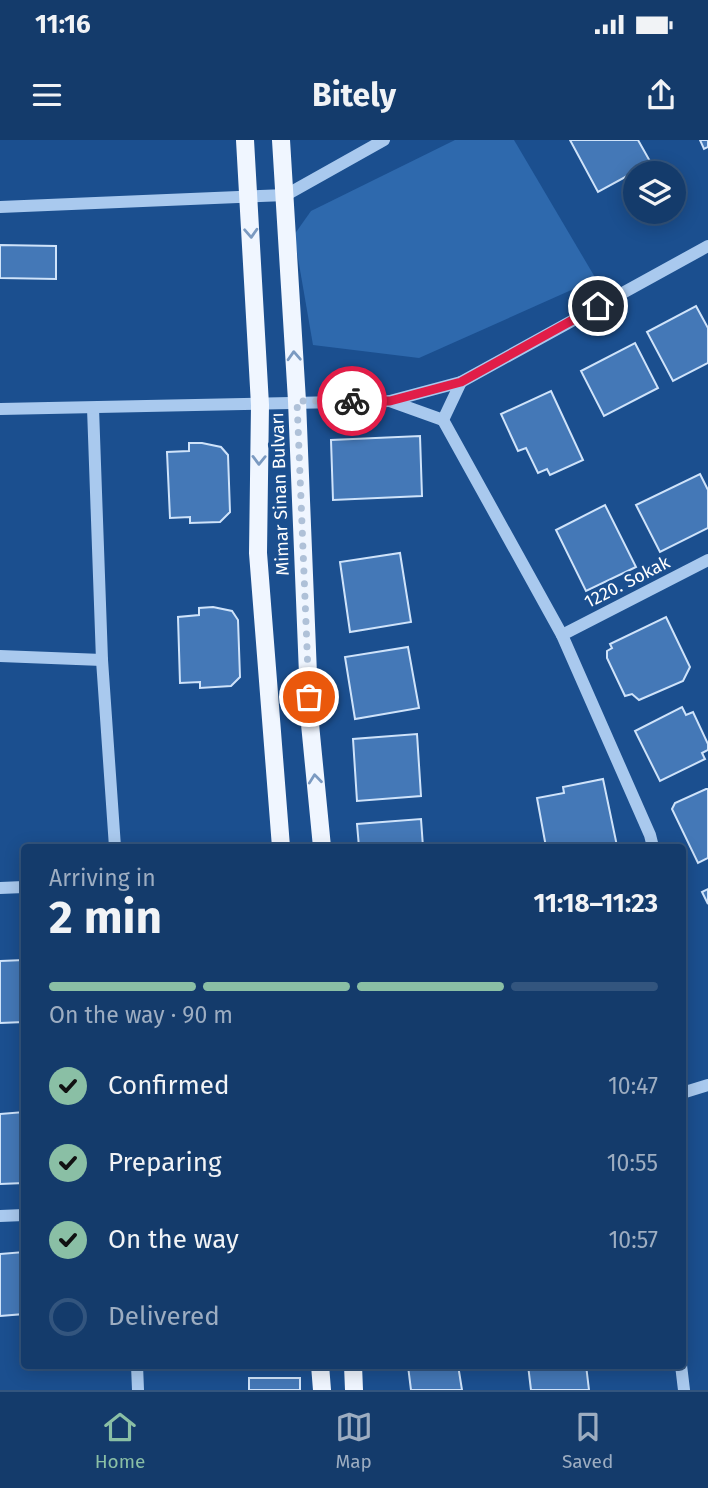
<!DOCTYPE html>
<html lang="en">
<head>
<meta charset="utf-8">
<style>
	:root { --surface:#143b6b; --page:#1d4271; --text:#f1f3f6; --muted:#9dadc1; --line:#33557e; --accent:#8abfa5 }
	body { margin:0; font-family:"Fira Sans",sans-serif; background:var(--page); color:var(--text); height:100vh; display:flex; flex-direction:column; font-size:26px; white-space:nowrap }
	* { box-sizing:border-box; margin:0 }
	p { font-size:23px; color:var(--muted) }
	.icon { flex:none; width:38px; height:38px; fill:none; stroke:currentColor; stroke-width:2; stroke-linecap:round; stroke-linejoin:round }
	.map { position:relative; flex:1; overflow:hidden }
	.panel { position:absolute; left:21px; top:704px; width:665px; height:525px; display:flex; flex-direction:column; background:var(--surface); border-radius:7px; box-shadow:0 4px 18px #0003,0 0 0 2px var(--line) }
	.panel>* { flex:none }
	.tools { position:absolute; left:623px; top:21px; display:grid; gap:14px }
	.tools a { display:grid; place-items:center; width:63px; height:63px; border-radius:50%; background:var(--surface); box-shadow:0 4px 18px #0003,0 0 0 2px var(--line); font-size:35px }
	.pin { position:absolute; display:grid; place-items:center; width:60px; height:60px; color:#fff; margin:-30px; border:4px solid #fff; border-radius:50%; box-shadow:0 2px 7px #0007 }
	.courier { position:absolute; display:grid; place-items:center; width:70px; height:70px; margin:-35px; border:5px solid #e11d48; border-radius:50%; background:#fff; color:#222; box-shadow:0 2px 9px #0007 }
	.headline em { font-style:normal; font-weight:700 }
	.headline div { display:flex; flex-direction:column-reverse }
	.headline { display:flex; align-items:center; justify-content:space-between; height:119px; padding:0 28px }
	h1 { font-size:46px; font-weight:700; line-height:52px }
	.bar { display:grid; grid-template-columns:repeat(4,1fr); gap:10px 7px; align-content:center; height:84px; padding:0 28px }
	.bar i { height:9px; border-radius:5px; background:var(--line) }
	.bar .current { background:var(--accent) }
	.bar p { grid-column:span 4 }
	ol { padding:0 28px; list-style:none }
	li { display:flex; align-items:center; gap:21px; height:77px }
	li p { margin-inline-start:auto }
	li .icon { padding:7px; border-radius:50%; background:var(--accent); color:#111; stroke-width:4 }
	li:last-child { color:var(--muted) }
	li i { width:38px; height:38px; border:4px solid var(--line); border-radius:50% }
	.status { display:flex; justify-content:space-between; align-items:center; height:49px; padding:0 35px; background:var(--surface); direction:ltr }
	.status svg { height:19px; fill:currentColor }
	header { display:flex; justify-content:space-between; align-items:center; height:91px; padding:0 28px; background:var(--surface); font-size:32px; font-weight:700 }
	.menu { display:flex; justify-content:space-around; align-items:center; height:98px; border-top:2px solid var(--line); background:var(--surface); font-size:19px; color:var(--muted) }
	.menu a { display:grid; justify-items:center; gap:4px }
	.menu .current { color:var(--accent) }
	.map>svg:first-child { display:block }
</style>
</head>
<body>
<div class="status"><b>11:16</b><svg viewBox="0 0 49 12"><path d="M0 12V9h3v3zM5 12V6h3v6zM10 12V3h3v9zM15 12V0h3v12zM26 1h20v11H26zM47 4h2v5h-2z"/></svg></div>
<header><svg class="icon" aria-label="menu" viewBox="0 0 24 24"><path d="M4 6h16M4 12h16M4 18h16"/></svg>Bitely<svg class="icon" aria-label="share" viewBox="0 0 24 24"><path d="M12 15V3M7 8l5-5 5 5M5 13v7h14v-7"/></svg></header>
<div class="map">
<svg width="708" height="1250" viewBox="0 0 708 1250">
	<rect width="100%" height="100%" fill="#1b4f8f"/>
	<polygon fill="#2e69ad" points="455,0 514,0 596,139 419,218 313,205 294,95 311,71"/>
	<g fill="#4478b7" stroke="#cfe3fa" stroke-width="2">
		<polygon points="570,0 638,0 651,23 598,52"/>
		<polygon points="700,0 708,0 708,7 704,9"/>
		<polygon points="0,105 56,106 56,139 0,138"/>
		<polygon points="696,166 708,188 708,223 673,241 647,192"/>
		<polygon points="635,203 658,248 604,276 581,231"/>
		<polygon points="551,251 583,320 550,335 547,329 538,333 526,308 518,311 501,274"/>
		<polygon points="420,296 422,356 333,360 331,300"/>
		<polygon points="189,303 202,303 221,307 228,315 230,372 220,382 190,383 190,377 170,378 167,312 189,311"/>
		<polygon points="700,334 708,350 708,388 660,412 636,365"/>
		<polygon points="605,365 636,427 586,451 556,390"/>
		<polygon points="400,413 411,482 350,492 340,422"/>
		<polygon points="213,467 232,471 238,480 240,537 231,546 200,548 200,542 180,543 178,477 199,475 199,468"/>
		<polygon points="666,477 690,527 683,541 639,560 632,554 625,556 607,518 607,511 612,508 610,504"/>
		<polygon points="408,507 419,568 355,579 345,517"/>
		<polygon points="682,567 686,575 693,572 708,604 708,610 702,613 705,619 660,641 635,591"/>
		<polygon points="417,594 421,656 357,661 353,599"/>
		<polygon points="603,639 617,706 546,707 537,658 564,653 563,647"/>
		<polygon points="706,649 708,649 708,718 698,723 672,669 675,663"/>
		<polygon points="421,679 423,707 359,707 357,684"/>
		<polygon points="708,749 708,764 702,752"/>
		<polygon points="24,820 24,882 0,883 0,821"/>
		<polygon points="24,972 24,1043 0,1044 0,974"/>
		<polygon points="24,1112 24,1174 0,1176 0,1114"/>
		<polygon points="419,1225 458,1225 462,1250 411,1250 408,1226"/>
		<polygon points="528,1225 586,1225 589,1250 531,1250"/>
		<rect x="249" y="1238" width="51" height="12"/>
	</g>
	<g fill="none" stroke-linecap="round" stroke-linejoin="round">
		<g stroke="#a9c9ee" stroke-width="12">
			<polyline points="0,67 286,55 384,0"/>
			<polyline points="390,261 443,280 461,242"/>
			<polyline points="93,268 102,520 115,707"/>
			<polyline points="0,269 390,261 461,242 708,106"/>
			<polyline points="443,280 562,495 650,695 653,707"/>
			<polyline points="562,495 708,420"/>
			<polyline points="0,516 102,520"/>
			<polyline points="0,748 24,747"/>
			<polyline points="682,953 708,945"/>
			<polyline points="0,1076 24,1075"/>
			<polyline points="137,1225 138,1250"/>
			<polyline points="681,1225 684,1250"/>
		</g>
		<g stroke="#f0f6ff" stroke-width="18">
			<polyline points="245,0 260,265 258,413 281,707"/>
			<polyline points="281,0 297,261 310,584 322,707"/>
			<polyline points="320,1225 322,1250"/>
			<polyline points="353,1225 354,1250"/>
		</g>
	</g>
	<defs><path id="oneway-chevron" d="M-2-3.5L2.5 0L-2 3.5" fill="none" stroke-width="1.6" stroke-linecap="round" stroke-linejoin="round" transform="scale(1.75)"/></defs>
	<g stroke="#7b9ac1">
		<use href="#oneway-chevron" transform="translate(251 93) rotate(87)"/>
		<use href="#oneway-chevron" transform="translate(294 216) rotate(-93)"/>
		<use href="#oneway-chevron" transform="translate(259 320) rotate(91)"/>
		<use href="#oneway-chevron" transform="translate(315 639) rotate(-96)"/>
	</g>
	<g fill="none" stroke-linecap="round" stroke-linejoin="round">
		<polyline stroke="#afc1d8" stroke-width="7" stroke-dasharray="0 12.6" points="309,557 297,261 352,261"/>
		<polyline stroke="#e11d48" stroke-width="9" points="352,261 390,261 461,242 598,166"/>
	</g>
	<g text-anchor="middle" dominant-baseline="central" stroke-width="6" stroke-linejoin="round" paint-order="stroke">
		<g font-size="18" fill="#fff" stroke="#1b4f8f">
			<text transform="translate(280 354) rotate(-92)">Mimar Sinan Bulvarı</text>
			<text transform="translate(627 442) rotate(-27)">1220. Sokak</text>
		</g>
	</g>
</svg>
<div class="tools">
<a><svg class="icon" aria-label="layers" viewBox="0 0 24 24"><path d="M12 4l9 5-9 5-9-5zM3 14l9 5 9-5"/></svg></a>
</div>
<div class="pin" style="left:309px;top:557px;background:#ea580c"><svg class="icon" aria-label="bag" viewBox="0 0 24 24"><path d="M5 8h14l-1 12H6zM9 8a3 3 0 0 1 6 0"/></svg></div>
<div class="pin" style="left:598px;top:166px;background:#1f2937"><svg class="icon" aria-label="home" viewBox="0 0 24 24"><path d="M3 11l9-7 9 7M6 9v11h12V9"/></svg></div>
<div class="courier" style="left:352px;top:261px"><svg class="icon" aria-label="bike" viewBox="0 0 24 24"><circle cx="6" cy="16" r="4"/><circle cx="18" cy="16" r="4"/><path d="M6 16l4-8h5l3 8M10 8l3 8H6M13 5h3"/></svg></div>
<section class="panel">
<div class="headline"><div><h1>2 min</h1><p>Arriving in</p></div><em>11:18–11:23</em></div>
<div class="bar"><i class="current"></i><i class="current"></i><i class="current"></i><i></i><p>On the way · 90 m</p></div>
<ol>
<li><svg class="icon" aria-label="check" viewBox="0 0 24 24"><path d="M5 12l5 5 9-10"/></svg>Confirmed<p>10:47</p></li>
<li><svg class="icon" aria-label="check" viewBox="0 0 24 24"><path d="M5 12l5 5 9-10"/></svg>Preparing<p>10:55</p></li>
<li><svg class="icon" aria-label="check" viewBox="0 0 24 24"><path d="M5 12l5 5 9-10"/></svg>On the way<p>10:57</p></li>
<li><i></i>Delivered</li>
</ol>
</section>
</div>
<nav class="menu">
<a class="current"><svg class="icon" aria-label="home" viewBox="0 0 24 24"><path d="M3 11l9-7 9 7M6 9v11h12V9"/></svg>Home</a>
<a><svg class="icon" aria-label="map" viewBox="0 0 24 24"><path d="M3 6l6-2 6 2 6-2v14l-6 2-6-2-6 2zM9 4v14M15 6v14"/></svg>Map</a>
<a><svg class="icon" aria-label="saved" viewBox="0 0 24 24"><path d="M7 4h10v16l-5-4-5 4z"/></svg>Saved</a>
</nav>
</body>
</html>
